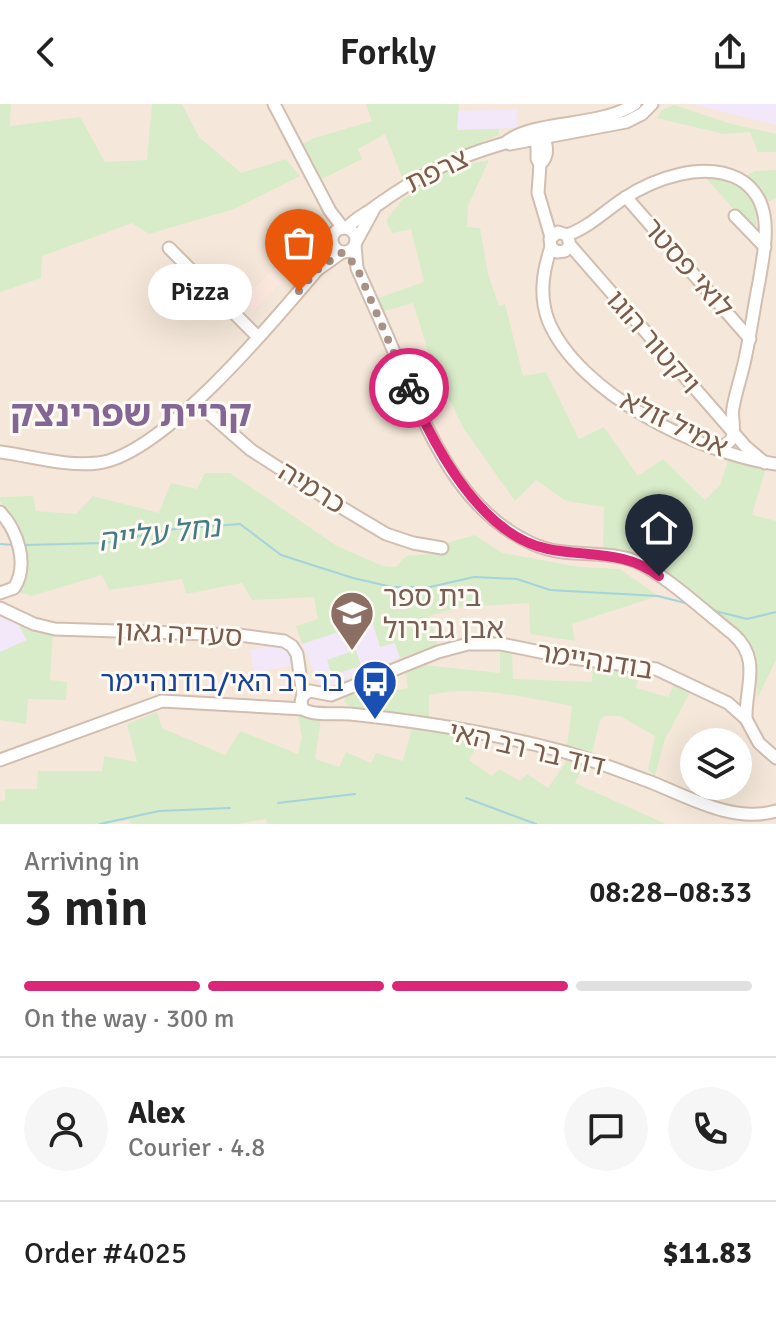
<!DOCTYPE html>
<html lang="en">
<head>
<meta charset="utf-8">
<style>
	:root { --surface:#fff; --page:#f6f6f6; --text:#222; --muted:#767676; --line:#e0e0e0; --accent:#db2777 }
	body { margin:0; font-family:Signika,"Noto Sans Hebrew",sans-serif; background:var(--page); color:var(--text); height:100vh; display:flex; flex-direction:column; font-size:30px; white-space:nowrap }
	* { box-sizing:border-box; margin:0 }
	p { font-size:26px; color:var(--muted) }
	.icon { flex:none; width:44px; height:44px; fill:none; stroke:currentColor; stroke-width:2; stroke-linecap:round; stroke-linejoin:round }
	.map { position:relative; height:720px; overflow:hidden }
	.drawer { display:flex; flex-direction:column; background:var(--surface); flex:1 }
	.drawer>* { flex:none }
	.buttons { position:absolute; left:680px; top:624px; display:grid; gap:16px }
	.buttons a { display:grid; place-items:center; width:72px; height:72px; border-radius:50%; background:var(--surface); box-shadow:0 8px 32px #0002; font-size:40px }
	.pin { position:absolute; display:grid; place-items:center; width:68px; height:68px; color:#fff; margin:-82px -34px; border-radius:50% 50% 50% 0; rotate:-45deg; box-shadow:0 0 8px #0007 }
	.pin .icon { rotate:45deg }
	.courier { position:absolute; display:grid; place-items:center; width:80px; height:80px; margin:-40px; border:6px solid #db2777; border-radius:50%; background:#fff; color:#222; box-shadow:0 2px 10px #0007 }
	.bubble { position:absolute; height:56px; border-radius:28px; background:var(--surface); box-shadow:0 8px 32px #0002; font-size:26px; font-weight:600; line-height:56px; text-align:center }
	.overview em { font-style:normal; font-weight:600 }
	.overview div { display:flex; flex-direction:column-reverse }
	.overview { display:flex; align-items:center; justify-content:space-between; height:136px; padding:0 24px }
	h1 { font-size:52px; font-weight:600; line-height:60px }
	.bar { display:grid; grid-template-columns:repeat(4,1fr); gap:12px 8px; align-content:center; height:96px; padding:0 24px }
	.bar i { height:10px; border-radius:6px; background:var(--line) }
	.bar .active { background:var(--accent) }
	.bar p { grid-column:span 4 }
	.line { display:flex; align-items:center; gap:20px; padding:0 24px; border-top:2px solid var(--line) }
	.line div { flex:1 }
	.round { display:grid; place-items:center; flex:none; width:84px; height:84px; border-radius:42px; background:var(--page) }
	header { display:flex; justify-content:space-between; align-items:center; height:104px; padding:0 24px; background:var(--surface); font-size:36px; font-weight:600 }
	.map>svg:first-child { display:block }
</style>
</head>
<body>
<header><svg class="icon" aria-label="back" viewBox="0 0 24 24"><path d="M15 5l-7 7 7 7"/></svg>Forkly<svg class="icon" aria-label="share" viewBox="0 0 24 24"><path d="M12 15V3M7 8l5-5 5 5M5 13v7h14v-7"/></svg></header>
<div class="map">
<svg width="776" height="720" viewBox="0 0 776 720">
	<rect width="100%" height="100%" fill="#fdf6ec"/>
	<path fill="#f5e8da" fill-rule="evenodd" d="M0,0H776V720H0ZM694,638H738V682H694Z"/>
	<g fill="#fde8e0">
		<polygon points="301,123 312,134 287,162 274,152"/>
		<polygon points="271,168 281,178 253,206 242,196"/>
	</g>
	<g fill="#f3e8fa">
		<polygon points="776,0 776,21 696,1 696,0"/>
		<polygon points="517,5 517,24 456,26 458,7"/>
		<polygon points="0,507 16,516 27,536 0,548"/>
		<polygon points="372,517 380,543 395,539 400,554 324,583 320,582 302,540"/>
		<polygon points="287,539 291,562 254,568 250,546"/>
	</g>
	<g fill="#d8ecc9">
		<polygon points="0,0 11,0 10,22 80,13 105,58 147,56 152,0 182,0 199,33 241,69 286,55 300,72 234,105 149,130 132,119 42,152 41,174 0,188"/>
		<polygon points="366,0 459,0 457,26 499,25 499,31 427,60 403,75 385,30 358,45 362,55 322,75 302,40 314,34 372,17"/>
		<polygon points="674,1 728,19 776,30 776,48 758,48 750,28 724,30 657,14 662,6"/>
		<polygon points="489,56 468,102 467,123 480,124 488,170 499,202 505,200 523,272 546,268 579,335 604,323 638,372 663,355 705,396 720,381 729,354 765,367 752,411 776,417 776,556 757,595 756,551 744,536 653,461 603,446 604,403 566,397 536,376 515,397 464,325 433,263 413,199 381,208 375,195 424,178 411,125 392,129 386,116 403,95 449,64"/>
		<polygon points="776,66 776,94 768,98 761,83 746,72 755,67"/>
		<polygon points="712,70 743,80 763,110 756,111 756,130 705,73 712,73"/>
		<path d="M205,369H230L337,442L383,462L396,463L406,452L430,450L450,438L475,431L502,449L579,463L620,465L658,492L572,520L575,537L530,530L529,499L462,503L429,512L438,542L400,554L395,539L380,543L372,517L302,540L296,522L318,515L314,493L252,496L242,479L186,490L182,475L109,486L102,471L31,492L17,487C31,446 25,431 0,397V393L33,392L36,407L76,410L93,392L159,409L171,379L197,385Z"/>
		<polygon points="16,516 28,524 53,528 50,576 67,578 66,596 28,595 26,620 0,616 0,548 27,536"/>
		<path d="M500,544L512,548L513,575L592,578L593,558L641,564L636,584L668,593L676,576L693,583L665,635L655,672L648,666L655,632L620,612H605L600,616L592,649L567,642L572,602C526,594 476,580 429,591V614L349,602L344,597L348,589L390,574L393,587L408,584L406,570L423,561L500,569Z"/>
		<polygon points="356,546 361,562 332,571 327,556"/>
		<polygon points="157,608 162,624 225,651 240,627 298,650 302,634 298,610 321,614 315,655 339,663 346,648 371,659 376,649 403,657 412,623 480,635 469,656 492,672 499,665 520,677 527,670 548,684 568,655 585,659 575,679 666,720 267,720 266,715 238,720 131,720 129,716 105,720 0,720 0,697 5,696 5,685 37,685 38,667 102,667 104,652 137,658 127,620"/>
		<polygon points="694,672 694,682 727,682 721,694 687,684"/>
	</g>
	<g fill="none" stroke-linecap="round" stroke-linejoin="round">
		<g stroke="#a5d3da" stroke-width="2">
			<polyline points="0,440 14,441"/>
			<polyline points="24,441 105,439 175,425 240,420 281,451 353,474 392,483 430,483 474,473 517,475 550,486 658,492 689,500"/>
			<polyline points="711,506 747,515 776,508"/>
			<polyline points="466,694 536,720"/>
			<polyline points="278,699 355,690"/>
			<polyline points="100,720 159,707 230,704"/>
		</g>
		<g stroke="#d1beb0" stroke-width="15">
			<g id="minor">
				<polyline points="274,0 330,107 343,124"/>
				<polyline points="537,30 537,55 540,60 538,89 551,133"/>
				<polyline points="510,40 626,18 642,10 652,0"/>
				<path d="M540,60C550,52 547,39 541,28"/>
				<polyline points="626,93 750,235"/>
				<polyline points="735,112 765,143"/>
				<circle cx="344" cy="136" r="12"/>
				<path d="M347,124C355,114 366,110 376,102C421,70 453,54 505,39C533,15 599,24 635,0"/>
				<path d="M567,131C588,124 605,107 623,95C655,74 703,57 739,75C776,96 765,141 759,178C754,202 751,227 746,250C743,268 736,286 733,304C731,313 736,325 732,334C729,340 724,342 718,344"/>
				<polyline points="356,138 374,105"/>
				<polyline points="570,141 565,147 557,148 551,143 550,135 558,128 567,131 570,141 746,343 765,359"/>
				<path d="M355,142L357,164C370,194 384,223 396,253C426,324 458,407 533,440C563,454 599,446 629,455C660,465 706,509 733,530C762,555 745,583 746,615"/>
				<path d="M551,143C543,167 539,191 548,216C578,290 701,350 776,360"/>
				<polyline points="169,144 257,232"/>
				<polyline points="317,166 331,136"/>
				<polyline points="196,298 251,346 324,393 386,430 413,439 442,444"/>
				<path d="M0,348C31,352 67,363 98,359C163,351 274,217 317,166L341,149"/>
				<path d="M0,408C18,427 29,461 14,484L0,489"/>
				<polyline points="0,504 34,520 55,525 239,531 284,537 292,542 297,550 303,591"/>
				<path d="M776,654L759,639L746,615L728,599L656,565L565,553L501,540H468L438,548L331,591L310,587C302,590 299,597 303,605C312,612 338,609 350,610C417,617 497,630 561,647C591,655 620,667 648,677C687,692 733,720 776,707"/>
				<polyline points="0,656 162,597 303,605"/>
			</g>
		</g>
		<use href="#minor" stroke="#fff" stroke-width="11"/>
	</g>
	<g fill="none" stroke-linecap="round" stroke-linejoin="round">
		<polyline stroke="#a89285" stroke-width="8" stroke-dasharray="0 14.4" points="299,187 317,166 341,149 345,149 357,164 409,284"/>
		<path stroke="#db2777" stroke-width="10" d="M409,284C434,342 480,431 548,445C587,453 625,446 659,472"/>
	</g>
	<defs>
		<g id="school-pin" transform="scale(2.3)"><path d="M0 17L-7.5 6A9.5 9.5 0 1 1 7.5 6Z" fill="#8d6e63" stroke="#fffaf3"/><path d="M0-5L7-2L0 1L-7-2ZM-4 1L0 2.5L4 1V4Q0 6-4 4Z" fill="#fff"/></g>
		<g id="bus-pin" transform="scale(2.3)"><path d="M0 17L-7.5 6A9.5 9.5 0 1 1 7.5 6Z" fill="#1a4fb4" stroke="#fffaf3"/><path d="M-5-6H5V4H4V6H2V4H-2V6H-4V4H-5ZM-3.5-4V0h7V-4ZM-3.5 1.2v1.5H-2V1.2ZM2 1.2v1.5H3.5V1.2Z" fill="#fff"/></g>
	</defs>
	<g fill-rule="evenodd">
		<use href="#school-pin" x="352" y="509"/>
		<use href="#bus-pin" x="375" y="578"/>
	</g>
	<g text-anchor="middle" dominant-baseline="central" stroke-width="6" stroke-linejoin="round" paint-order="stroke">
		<g font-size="28" fill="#7a5c4d" stroke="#fffaf3">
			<text transform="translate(437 67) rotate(-26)">צרפת</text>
			<text transform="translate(688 164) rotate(49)">לואי פסטר</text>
			<text transform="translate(653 238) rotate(49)">ויקטור הוגו</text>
			<text transform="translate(674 320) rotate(26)">אמיל זולא</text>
			<text transform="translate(312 384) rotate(32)">כרמיה</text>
			<text transform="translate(179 530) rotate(3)">סעדיה גאון</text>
			<text transform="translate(595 557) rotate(9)">בודנהיימר</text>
			<text transform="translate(527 645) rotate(13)">דוד בר רב האי</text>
		</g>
		<g font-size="28" fill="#785e54" stroke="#fffaf3" text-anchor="start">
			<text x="383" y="493">בית ספר<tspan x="383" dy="32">אבן גבירול</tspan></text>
		</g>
		<g font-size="28" fill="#164399" stroke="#fffaf3" text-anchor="end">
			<text x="344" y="578">בר רב האי/בודנהיימר</text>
		</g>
		<g font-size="30" font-style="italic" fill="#437c86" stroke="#fffaf3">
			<text transform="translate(159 430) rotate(-7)">נחל עלייה</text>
		</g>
		<g font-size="36" font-weight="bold" fill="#846695" stroke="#fffaf3">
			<text x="131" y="310">קריית שפרינצק</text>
		</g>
	</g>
</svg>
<div class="buttons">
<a><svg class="icon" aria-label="layers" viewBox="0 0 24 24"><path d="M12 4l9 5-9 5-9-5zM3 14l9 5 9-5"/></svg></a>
</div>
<div class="pin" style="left:299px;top:187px;background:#ea580c"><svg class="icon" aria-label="bag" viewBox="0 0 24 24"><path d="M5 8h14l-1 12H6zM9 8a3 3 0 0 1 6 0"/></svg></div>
<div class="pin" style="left:659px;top:472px;background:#1f2937"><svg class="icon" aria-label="home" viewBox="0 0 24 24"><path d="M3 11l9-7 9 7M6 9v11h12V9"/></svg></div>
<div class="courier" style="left:409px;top:284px"><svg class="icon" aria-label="bike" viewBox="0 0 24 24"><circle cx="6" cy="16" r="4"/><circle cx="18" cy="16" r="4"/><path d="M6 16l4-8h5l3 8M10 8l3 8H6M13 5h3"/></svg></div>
<div class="bubble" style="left:148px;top:160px;width:104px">Pizza</div>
</div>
<section class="drawer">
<div class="overview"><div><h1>3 min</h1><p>Arriving in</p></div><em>08:28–08:33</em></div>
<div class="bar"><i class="active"></i><i class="active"></i><i class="active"></i><i></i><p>On the way · 300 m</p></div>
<div class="line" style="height:144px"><a class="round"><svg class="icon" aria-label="person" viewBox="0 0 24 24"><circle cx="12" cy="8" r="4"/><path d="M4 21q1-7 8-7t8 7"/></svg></a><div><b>Alex</b><p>Courier · 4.8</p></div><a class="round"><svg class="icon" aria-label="chat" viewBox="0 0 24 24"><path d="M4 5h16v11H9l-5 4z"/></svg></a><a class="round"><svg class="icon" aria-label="phone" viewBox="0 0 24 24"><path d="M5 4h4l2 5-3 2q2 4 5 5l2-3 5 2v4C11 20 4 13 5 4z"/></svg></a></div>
<div class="line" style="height:104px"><div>Order #4025</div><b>$11.83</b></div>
</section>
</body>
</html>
